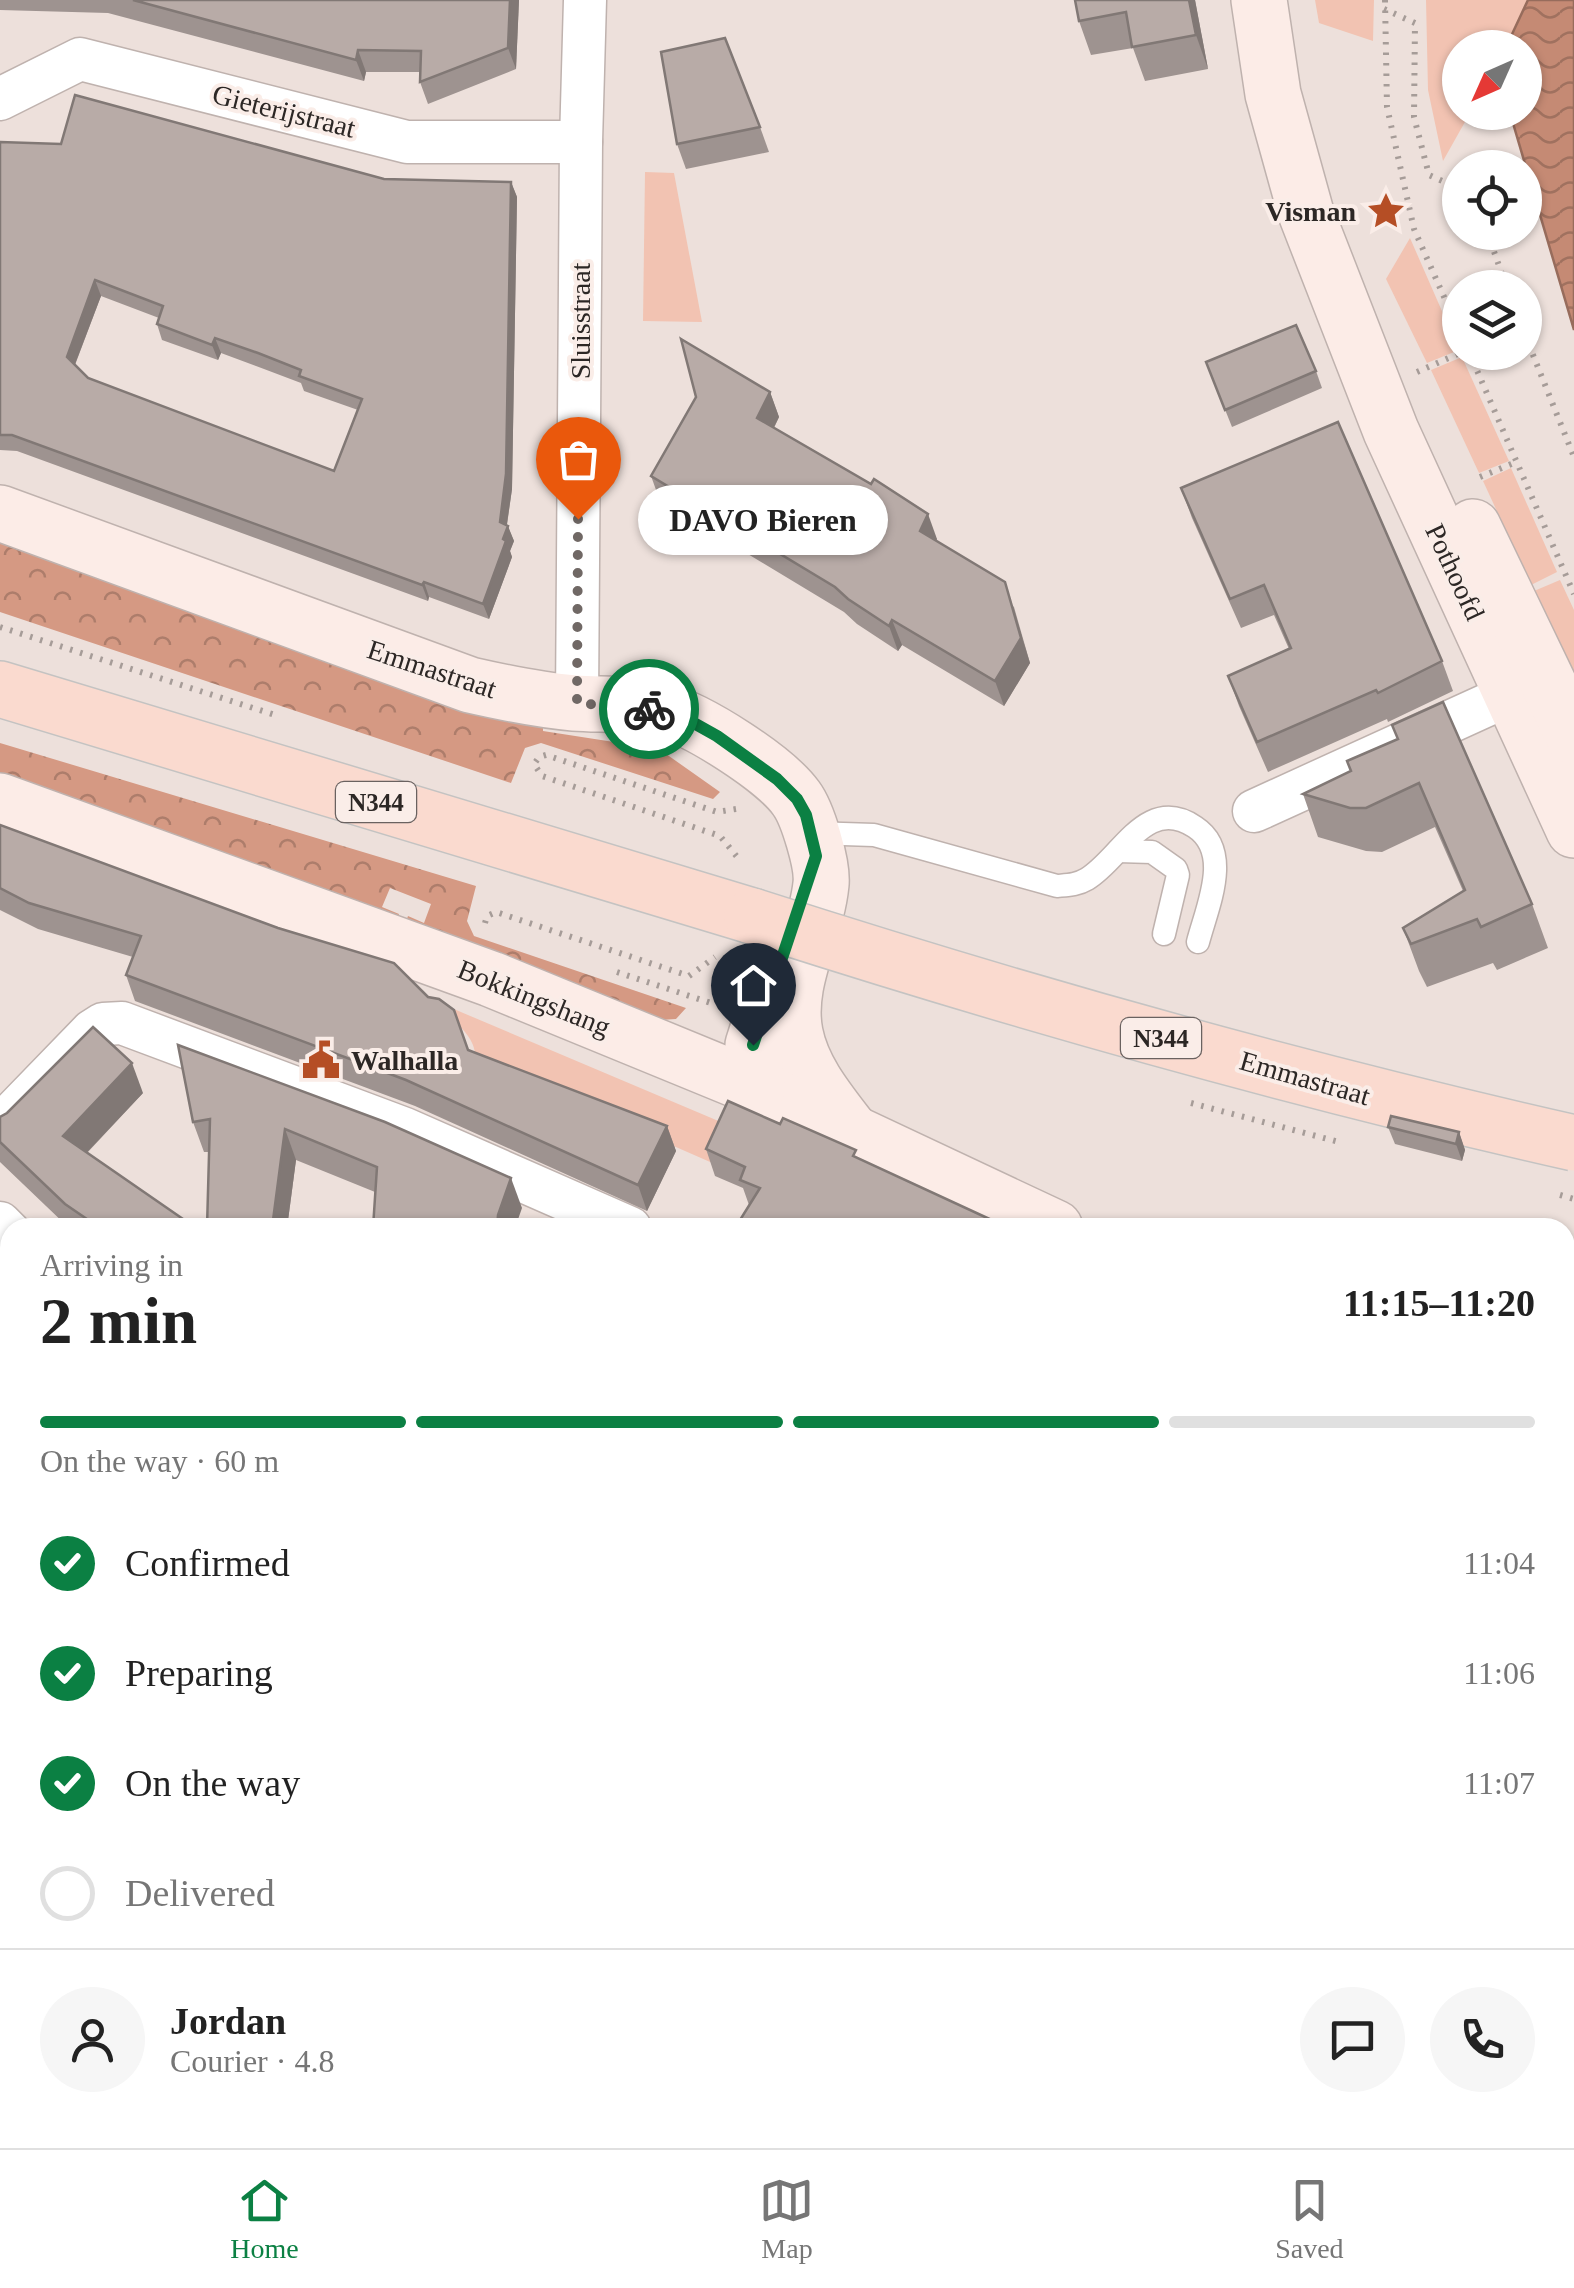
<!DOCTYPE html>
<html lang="en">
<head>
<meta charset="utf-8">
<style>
	:root { --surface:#fff; --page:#f6f6f6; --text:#222; --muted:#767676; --line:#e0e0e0; --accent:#0b8043 }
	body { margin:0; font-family:"Times New Roman",serif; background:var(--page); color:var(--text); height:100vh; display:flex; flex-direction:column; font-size:38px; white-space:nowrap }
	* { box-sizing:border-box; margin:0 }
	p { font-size:32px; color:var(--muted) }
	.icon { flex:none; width:55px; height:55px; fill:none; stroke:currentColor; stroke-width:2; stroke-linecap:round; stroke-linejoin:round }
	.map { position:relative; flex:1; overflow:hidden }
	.drawer { position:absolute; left:0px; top:1218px; width:1575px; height:932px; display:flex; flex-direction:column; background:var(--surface); border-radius:30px 30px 0 0; box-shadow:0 2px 8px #0004 }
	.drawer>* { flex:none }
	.needle { width:65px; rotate:225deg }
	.tools { position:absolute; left:1442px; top:30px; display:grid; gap:20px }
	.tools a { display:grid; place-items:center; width:100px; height:100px; border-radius:50%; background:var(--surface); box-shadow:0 2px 8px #0004; font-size:50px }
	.pin { position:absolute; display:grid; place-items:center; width:85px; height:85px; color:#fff; margin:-102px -42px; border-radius:50% 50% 50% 0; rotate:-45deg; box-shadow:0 0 10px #0007 }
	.pin .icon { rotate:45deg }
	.courier { position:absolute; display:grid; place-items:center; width:100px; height:100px; margin:-50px; border:8px solid #0b8043; border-radius:50%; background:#fff; color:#222; box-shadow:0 2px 12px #0007 }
	.bubble { position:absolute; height:70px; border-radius:35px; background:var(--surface); box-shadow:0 2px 8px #0004; font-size:32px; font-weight:700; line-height:70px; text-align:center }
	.headline em { font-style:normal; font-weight:700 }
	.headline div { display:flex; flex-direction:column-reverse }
	.headline { display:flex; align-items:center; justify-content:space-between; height:170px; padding:0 40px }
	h1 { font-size:65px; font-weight:700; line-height:75px }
	.bar { display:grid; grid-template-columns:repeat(4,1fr); gap:15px 10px; align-content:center; height:120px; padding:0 40px }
	.bar i { height:12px; border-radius:8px; background:var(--line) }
	.bar .current { background:var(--accent) }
	.bar p { grid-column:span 4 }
	.line { display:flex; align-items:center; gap:25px; padding:0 40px; border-top:2px solid var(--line) }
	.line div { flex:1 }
	.round { display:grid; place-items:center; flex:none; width:105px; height:105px; border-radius:52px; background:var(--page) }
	ol { padding:0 40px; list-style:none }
	li { display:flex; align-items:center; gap:30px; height:110px }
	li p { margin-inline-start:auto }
	li .icon { padding:10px; border-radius:50%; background:var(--accent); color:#fff; stroke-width:4 }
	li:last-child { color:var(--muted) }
	li i { width:55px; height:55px; border:5px solid var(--line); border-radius:50% }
	.tab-bar { display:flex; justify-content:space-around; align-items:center; height:140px; border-top:2px solid var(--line); background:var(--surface); font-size:28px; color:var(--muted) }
	.tab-bar a { display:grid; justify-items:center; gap:5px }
	.tab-bar .current { color:var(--accent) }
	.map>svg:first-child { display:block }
</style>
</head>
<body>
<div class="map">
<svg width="1574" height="2148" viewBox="0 0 1574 2148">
	<defs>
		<pattern id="forest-crowns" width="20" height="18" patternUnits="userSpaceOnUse" patternTransform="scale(2.5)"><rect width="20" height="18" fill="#d59983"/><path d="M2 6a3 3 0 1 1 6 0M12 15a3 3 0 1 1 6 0" fill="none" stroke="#ad7d6b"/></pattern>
		<pattern id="water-waves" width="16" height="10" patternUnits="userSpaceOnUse" patternTransform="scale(2.5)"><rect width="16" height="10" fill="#c58a74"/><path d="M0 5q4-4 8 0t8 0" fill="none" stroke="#a0715f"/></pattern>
	</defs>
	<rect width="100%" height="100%" fill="#ede0db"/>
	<g fill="#f2c3b2">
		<polygon points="1315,0 1374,0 1373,41 1319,23"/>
		<polygon points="1426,0 1528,0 1506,47 1460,48 1460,112 1470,113 1443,161 1428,90"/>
		<polygon points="645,172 674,173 702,322 643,321"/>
		<polygon points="1410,238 1459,350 1427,363 1386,279"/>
		<polygon points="1462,357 1509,461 1479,473 1431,370"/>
		<polygon points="1511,468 1557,572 1531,585 1483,481"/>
		<polygon points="1560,580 1574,610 1574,678 1534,591"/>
		<path d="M416,993L735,1128L717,1165L475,1059C478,1030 436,1009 416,993Z"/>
	</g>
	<g fill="url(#forest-crowns)">
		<polygon points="0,531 543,719 543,731 659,749 720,792 713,799 541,743 525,748 511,783 0,612"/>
		<polygon points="0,743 476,886 467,921 474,936 686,1008 676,1019 660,1020 404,927 408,916 424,923 431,904 390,888 382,907 399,914 396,924 0,781"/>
	</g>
	<polygon fill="url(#water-waves)" stroke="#976c5c" stroke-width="2.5" points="1528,0 1574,0 1574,330 1510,113 1525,112 1525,48 1506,47"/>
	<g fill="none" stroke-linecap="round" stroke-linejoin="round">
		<g stroke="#bfb2ae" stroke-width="25">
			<g id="lane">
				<path d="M812,833L874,835L1057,886C1068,885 1077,885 1087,879C1121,859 1146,794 1195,827C1233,852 1207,907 1198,942"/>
				<polyline points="1118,851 1152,852 1176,869 1178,875 1164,934"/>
			</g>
		</g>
		<g stroke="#bfb2ae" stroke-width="45">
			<g id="street">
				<polyline points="0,99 80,59 407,142 581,142"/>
				<polyline points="577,703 581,142 585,0"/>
				<polyline points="1254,811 1511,694"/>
				<polyline points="0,1126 92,1031 103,1024 122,1023 405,1129 630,1228"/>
				<polyline points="0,1223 10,1233"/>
				<polyline points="0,1749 10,1770"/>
				<polyline points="0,1864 10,1861"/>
				<polyline points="0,2000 10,1996"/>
			</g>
		</g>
		<g stroke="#bfb2ae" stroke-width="58">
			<g id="secondary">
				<polyline points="1259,0 1273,94 1306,213 1391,431 1574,830"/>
				<path d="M0,513L470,685C505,693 538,700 574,703C604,705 636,703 664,711C699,720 775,769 796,798C808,814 823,865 821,884C816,934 785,982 795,1033C802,1070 828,1101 851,1131"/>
				<polyline points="1473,527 1574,737"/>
				<polyline points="0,801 491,979 757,1088 1055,1228"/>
				<polyline points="757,1088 753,1045 780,960"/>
				<polyline points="1565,1422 1574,1420"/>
			</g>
		</g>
		<g stroke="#c4c3c2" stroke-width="58">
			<polyline id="primary" points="0,689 752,916"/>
		</g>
		<g stroke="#a69c98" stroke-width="6" stroke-dasharray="2.5 8" stroke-linecap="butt">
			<polyline points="1385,0 1387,107 1414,229 1460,333"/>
			<polyline points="1384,9 1415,23 1414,117 1429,175 1460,189"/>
			<polyline points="1487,232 1507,288"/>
			<polyline points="1525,335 1574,457"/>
			<polyline points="1469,352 1574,594"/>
			<polyline points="1417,372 1462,352"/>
			<polyline points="1480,477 1516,462"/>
			<polyline points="0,627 275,715"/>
			<polyline points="736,809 717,812 546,755 539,757 534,764 542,776 720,836 738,858"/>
			<polyline points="485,923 487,916 496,912 689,976 715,957"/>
			<polyline points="617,972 714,1004"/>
			<polyline points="1565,1561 1574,1566"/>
		</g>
		<use href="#lane" stroke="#fff" stroke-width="22"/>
		<use href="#street" stroke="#fff" stroke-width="42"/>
		<use href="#secondary" stroke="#fcece7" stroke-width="55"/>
		<use href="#primary" stroke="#fadacf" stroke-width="55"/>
		<g stroke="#c4c3c2" stroke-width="58" stroke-linecap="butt">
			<path id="primary-bridge" d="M752,916C1022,1003 1297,1080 1574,1143"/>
		</g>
		<g stroke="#a69c98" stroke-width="6" stroke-dasharray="2.5 8" stroke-linecap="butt">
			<polyline points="1191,1103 1339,1142"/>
			<polyline points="1560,1195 1574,1199"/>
		</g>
		<use href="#primary-bridge" stroke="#fadacf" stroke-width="55"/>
	</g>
	<g fill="#9e9390" fill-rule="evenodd">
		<polygon points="0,0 519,0 516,69 428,104 420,82 420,72 366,72 364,81 108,13 0,10"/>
		<polygon points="1195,0 1208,69 1145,81 1133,48 1091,55 1079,21"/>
		<polygon points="760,127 769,152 686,169 677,144"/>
		<path d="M0,142L384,179L511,182L517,197L512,489L507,525L514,541L510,551L512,557L489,619L429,597L428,601L17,451L0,450ZM101,296L159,318L157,324L162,340L218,360L221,353L264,369L301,383L304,391L358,410L334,471L88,378L75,365Z"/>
		<polygon points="1206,362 1316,371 1322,388 1232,427"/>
		<polygon points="770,392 779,417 774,428 937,539 936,540 1014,607 1030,663 1004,706 902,645 898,651 857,624 844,612 660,501 651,476"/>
		<polygon points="1181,488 1442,661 1453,691 1388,722 1387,719 1268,772 1239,706 1228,676 1289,649 1274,615 1241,628 1192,518"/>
		<polygon points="1397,739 1532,904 1548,948 1497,970 1493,963 1427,987 1419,971 1403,928 1463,891 1435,827 1382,852 1366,851 1318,837 1303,794 1351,771 1347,761"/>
		<polygon points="0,825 469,1050 667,1126 676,1151 647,1211 415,1106 135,1001 126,975 133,957 38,929 0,910"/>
		<polygon points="178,1045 522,1208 375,1192 296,1160 287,1228 207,1228 209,1152 204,1152 193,1122"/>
		<polygon points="143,1093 87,1153 196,1228 69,1228 0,1162 0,1117"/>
		<polygon points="1388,1127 1459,1132 1465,1150 1462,1161 1395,1144"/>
		<polygon points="706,1149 859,1159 749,1205 743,1188 715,1176"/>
		<polygon points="10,1517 10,1727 0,1725 0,1520"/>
		<polygon points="1565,1723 1574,1730 1574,1869 1571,1867 1565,1867"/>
		<polygon points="687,2140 758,2140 689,2147"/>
	</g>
	<g fill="#817875">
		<polygon points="510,0 519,0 516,69 508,48"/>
		<polygon points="1189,0 1195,0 1208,69 1196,35"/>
		<polygon points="358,50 366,72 364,81 356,60"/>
		<polygon points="511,182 517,197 512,489 506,530 508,526 514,541 510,551 512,557 489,619 483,604 500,522"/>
		<polygon points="95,280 101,296 72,372 67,357"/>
		<polygon points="215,338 221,353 218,360 212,345"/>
		<polygon points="770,392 779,417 766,443 757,418"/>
		<polygon points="928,514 937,539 930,556 920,531"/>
		<polygon points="424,582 429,597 428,601 422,585"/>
		<polygon points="1005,582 1030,663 1004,706 995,681"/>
		<polygon points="892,620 902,645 898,651 889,626"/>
		<polygon points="132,1063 143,1093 74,1166 63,1136"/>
		<polygon points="667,1126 676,1151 647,1211 638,1185"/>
		<polygon points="285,1129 296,1160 287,1228 272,1228"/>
		<polygon points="1459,1132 1465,1150 1462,1161 1456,1144"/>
		<polygon points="511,1178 522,1208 515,1228 497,1228 498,1215"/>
		<rect x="597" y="2140" width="9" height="8"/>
	</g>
	<g fill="#b8aba7" stroke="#817875" stroke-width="2.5" fill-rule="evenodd">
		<polygon points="133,0 510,0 508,48 420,82 421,51 358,50 356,60"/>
		<polygon points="1075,0 1189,0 1196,35 1132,47 1126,12 1079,21"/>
		<polygon points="725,38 760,127 677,144 661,52"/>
		<path d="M75,95L384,179L511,182L506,474L500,522L508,526L503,539L506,541L483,604L424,582L422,585L12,435H0V142L61,144ZM95,280L163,306L157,324L212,345L215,338L258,353L301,370L299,376L362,399L334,471L88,378L67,357Z"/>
		<polygon points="1296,325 1316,371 1225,410 1206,362"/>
		<polygon points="681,339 770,392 757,418 871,484 874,479 928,514 920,531 1005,582 1021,638 995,681 892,620 889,626 848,599 835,587 651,476 696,397"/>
		<polygon points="1338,422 1442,661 1378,693 1376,690 1257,742 1228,676 1291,648 1264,585 1230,599 1181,488"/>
		<polygon points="1443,702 1532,904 1481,927 1477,919 1411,944 1403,928 1465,890 1419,783 1366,808 1350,808 1303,794 1351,771 1347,761 1398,739 1392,725"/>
		<polygon points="0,825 278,928 394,963 428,997 439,999 454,1010 468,1050 667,1126 638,1185 406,1080 126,975 141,936 29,903 0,888"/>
		<polygon points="93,1027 132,1063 63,1136 196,1228 100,1228 65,1204 0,1142 0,1117 7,1113"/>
		<polygon points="178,1045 385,1122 511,1178 498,1215 497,1228 373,1228 377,1167 285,1129 272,1228 207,1228 210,1119 193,1122"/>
		<polygon points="728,1101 780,1124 783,1118 856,1150 853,1156 1009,1228 735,1228 760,1188 740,1180 745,1167 706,1149"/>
		<polygon points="1391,1116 1459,1132 1456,1144 1388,1127"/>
		<polygon points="600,1220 618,1226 617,1228 601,1228"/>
		<polygon points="10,1517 10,1709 4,1698 0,1696 0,1520"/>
		<polygon points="1565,1723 1574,1730 1574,1843 1565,1837"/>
		<polygon points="1574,1885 1574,2126 1565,2105 1565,1888 1570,1888"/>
		<polygon points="10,2125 10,2140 597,2140 597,2148 0,2148 0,2127"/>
		<polygon points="842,2140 1337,2140 1340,2148 844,2148"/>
	</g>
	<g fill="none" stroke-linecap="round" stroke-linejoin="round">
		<polyline stroke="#706865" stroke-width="10" stroke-dasharray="0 18" points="578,519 577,703 649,709"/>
		<polyline stroke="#0b8043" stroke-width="12" points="649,709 692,722 717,736 777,779 797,799 806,815 816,856 753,1045"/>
	</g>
	<defs>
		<g id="sight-bare" transform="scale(3)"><path d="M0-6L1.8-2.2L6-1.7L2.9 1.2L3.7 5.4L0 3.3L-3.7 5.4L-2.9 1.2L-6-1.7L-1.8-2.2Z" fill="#b54e25" stroke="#faede8" stroke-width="2.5" paint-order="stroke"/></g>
		<g id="civic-bare" transform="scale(3)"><path d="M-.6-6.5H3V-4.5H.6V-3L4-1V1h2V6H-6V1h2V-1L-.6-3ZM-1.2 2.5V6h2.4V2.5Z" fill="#b54e25" stroke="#faede8" stroke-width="2.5" paint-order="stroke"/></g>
	</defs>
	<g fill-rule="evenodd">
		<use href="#sight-bare" x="1386" y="211"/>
		<use href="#civic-bare" x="321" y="1060"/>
	</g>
	<g text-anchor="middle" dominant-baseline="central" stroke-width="8" stroke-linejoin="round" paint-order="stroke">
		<g fill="#faede8" stroke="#6a6260" stroke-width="2.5">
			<rect x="336" y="782" width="80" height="40" rx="8"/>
			<rect x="1121" y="1018" width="80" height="40" rx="8"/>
		</g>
		<g font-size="25" font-weight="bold" fill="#2c2725">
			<text x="376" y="802">N344</text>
			<text x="1161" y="1038">N344</text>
		</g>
		<g font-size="28" fill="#2c2725" stroke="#faede8">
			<text transform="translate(284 111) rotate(14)">Gieterijstraat</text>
			<text transform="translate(580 321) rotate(-90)">Sluisstraat</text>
			<text transform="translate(1455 572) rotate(65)">Pothoofd</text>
			<text transform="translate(432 669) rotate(18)">Emmastraat</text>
			<text transform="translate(534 998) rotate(22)">Bokkingshang</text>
			<text transform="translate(1305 1078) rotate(16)">Emmastraat</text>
		</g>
		<g font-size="28" font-weight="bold" fill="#2c2725" stroke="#faede8" text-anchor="end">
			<text x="1356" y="211">Visman</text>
			<text x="351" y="1060" text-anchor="start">Walhalla</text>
		</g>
	</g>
</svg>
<div class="tools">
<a><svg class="needle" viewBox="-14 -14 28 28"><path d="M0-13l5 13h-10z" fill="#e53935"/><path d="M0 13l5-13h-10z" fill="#767676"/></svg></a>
<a><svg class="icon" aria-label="locate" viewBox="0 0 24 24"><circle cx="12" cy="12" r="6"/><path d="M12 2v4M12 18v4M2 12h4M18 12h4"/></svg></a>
<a><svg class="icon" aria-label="layers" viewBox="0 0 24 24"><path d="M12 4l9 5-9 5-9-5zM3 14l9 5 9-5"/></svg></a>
</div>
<div class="pin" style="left:578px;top:519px;background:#ea580c"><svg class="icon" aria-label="bag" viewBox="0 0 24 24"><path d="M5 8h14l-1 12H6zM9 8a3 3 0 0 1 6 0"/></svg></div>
<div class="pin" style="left:753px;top:1045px;background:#1f2937"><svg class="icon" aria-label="home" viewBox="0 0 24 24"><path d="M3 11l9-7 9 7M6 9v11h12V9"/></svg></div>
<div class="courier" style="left:649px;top:709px"><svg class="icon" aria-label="bike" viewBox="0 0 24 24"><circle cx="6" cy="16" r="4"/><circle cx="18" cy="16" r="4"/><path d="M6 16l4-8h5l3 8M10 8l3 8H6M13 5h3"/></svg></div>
<div class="bubble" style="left:638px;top:485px;width:250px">DAVO Bieren</div>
<section class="drawer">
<div class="headline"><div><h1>2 min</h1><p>Arriving in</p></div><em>11:15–11:20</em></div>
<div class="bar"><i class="current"></i><i class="current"></i><i class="current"></i><i></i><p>On the way · 60 m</p></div>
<ol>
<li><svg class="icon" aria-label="check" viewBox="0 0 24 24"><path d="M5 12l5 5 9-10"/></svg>Confirmed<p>11:04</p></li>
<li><svg class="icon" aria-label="check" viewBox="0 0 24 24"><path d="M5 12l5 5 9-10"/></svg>Preparing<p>11:06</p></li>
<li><svg class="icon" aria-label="check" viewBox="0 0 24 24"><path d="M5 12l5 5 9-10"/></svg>On the way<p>11:07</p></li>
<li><i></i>Delivered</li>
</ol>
<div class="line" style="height:180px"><a class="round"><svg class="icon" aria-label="person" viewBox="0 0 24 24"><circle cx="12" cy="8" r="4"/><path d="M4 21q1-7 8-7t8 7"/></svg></a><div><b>Jordan</b><p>Courier · 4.8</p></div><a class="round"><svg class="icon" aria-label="chat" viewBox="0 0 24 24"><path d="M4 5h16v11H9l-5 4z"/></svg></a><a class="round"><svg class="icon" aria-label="phone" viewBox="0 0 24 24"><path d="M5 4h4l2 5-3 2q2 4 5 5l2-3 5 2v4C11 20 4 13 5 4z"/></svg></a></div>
</section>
</div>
<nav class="tab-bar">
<a class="current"><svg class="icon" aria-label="home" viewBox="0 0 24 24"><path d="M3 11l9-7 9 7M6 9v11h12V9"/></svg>Home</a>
<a><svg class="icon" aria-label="map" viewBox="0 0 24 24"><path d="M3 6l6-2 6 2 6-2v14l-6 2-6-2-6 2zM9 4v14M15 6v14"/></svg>Map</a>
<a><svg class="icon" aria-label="saved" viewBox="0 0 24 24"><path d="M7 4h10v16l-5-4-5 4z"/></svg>Saved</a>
</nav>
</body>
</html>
